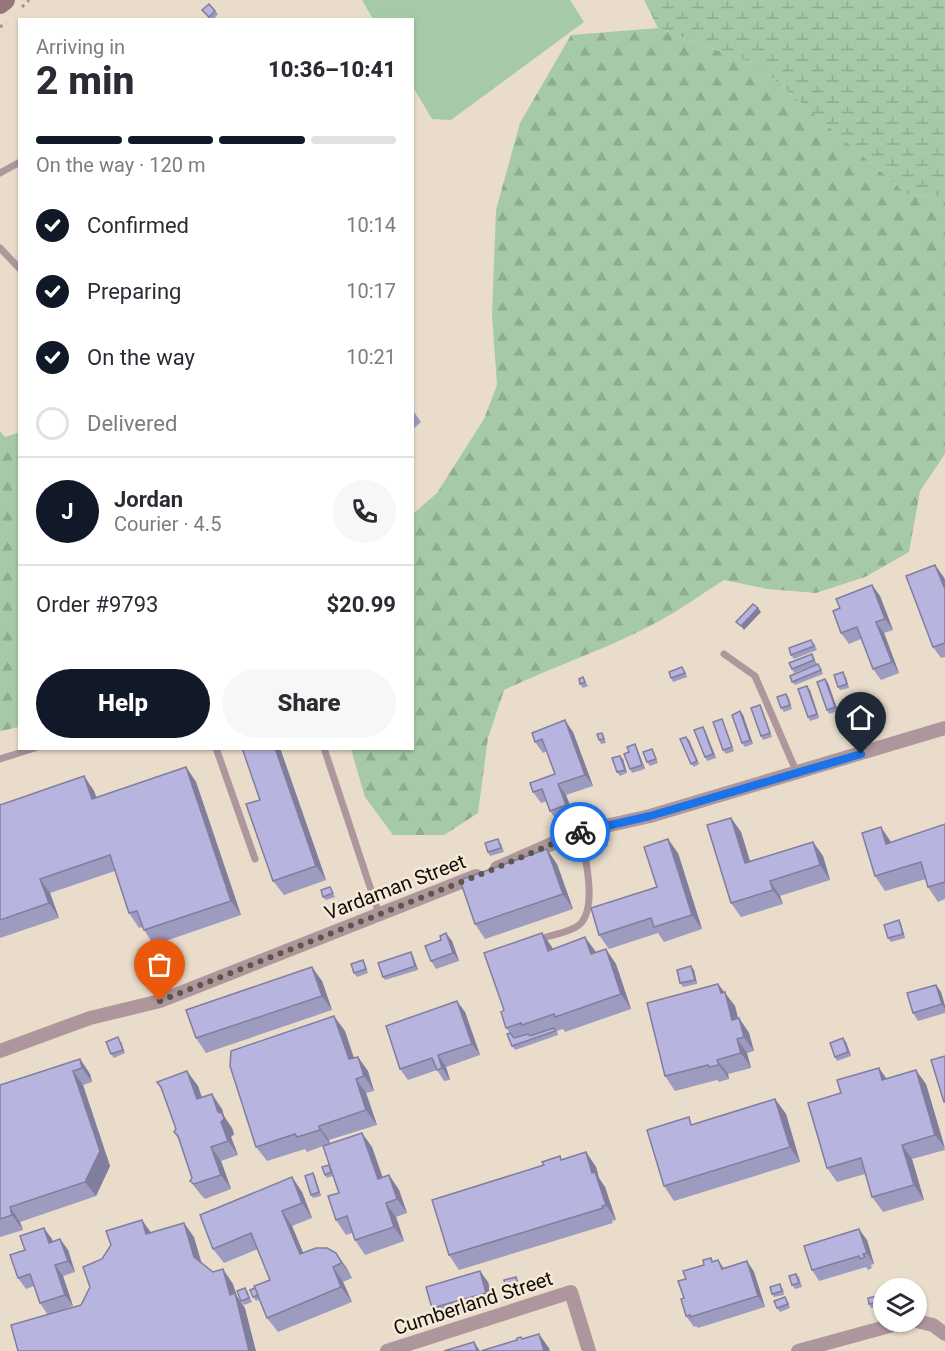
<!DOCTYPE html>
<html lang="en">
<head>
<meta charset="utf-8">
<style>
	:root { --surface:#fff; --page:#f7f7f7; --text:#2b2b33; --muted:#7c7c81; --line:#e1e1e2; --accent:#111827 }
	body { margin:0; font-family:Roboto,sans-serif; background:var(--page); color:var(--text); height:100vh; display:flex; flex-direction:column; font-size:22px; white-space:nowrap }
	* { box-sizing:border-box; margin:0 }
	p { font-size:20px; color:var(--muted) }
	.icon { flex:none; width:33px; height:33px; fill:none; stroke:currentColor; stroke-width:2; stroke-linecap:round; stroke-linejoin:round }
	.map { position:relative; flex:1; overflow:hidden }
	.details { position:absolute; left:18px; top:18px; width:396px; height:732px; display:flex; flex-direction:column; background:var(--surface); border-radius:0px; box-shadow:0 2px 4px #0004 }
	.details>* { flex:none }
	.fabs { position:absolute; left:873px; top:1278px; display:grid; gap:12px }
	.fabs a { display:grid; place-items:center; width:54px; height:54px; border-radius:50%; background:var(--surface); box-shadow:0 2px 4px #0004; font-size:30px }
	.pin { position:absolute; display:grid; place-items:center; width:51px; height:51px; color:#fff; margin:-62px -26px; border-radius:50% 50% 50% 0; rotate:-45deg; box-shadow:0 0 6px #0007 }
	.pin .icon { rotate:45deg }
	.courier { position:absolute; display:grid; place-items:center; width:60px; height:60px; margin:-30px; border:4px solid #1a73e8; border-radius:50%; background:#fff; color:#222; box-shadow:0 2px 8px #0007 }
	.headline em { font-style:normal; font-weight:800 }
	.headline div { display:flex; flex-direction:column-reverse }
	.headline { display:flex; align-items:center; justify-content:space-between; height:102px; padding:0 18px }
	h1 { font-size:39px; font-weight:800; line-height:45px }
	.bar { display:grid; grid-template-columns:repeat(4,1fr); gap:9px 6px; align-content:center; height:72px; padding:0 18px }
	.bar i { height:8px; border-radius:4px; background:var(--line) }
	.bar .selected { background:var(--accent) }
	.bar p { grid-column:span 4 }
	.line { display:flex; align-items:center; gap:15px; padding:0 18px; border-top:2px solid var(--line) }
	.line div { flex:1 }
	.round { display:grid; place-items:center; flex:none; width:63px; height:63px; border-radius:32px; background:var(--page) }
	ol { padding:0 18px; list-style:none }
	li { display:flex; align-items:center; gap:18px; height:66px }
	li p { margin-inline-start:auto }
	li .icon { padding:6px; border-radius:50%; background:var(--accent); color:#fff; stroke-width:4 }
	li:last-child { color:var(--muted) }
	li i { width:33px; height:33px; border:3px solid var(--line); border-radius:50% }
	.action { display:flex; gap:12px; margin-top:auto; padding:12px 18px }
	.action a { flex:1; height:69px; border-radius:36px; background:var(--accent); color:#fff; font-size:24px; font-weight:800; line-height:69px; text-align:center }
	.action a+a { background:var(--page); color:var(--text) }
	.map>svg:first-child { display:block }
</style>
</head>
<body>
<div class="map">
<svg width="945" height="1351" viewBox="0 0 945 1351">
	<defs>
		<pattern id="forest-firs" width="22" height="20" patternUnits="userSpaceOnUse" patternTransform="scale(1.5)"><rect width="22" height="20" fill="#a6caa8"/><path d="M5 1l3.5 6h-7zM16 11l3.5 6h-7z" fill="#8eac8f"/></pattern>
		<pattern id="wetland-marsh" width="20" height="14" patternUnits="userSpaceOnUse" patternTransform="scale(1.5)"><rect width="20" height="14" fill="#a6caa8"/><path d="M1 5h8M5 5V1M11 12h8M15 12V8" fill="none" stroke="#8eac8f"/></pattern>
	</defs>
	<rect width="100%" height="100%" fill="#e9dccb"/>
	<polygon fill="#a6caa8" points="362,0 570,0 584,22 451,120 432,119 413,87 412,20 373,19"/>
	<g fill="url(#forest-firs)">
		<path d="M658,28L757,65L908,195L945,196V454L920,491L909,552L865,577L816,593L767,589L724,580C703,593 683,608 661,620C611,648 556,665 504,690L488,738L478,813L444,835H393L365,797L351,749L412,748L413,514L437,493L484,419L497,385L492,315L496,210L520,123L571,35Z"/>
		<polygon points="0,431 5,437 20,432 19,727 0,731"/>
	</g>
	<polygon fill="url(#wetland-marsh)" points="644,0 945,0 945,196 908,195 757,65 658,28"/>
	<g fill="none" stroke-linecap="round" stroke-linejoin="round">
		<g stroke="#9e9587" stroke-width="3" stroke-dasharray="3 4.5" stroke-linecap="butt">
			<polyline points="22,7 29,0"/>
			<polyline points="0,27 6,22"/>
		</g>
		<g stroke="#ae979c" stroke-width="7">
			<polyline points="0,173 20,162"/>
			<polyline points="0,248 20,269"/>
			<polyline points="724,654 755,676 797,773"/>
			<polyline points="216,748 255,859"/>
			<polyline points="324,748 379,914"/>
			<polyline points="0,759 35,748"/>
			<path d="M540,939C551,935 566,933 576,927C600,914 585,853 579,832"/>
		</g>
		<g stroke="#ae979c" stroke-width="14">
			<polyline points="497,868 579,832 650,816 945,728"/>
			<polyline points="0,1051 90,1018 160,1001 476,876"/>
			<polyline points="916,1321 933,1325 945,1334"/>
			<polyline points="387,1351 571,1292 589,1351"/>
			<polyline points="798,1351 904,1322"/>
		</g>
		<polyline stroke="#96757d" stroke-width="20" points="0,4 5,0"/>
	</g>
	<g fill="#9e9bc1">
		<polygon points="202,10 215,11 218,14 213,20 210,20"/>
		<polygon points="412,409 421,422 412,430"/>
		<polygon points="943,576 945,580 945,657 941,658 933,647"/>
		<polygon points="872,585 880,596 893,630 884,633 899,673 881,680 873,669 861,639 849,644 841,633 840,608"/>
		<polygon points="814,643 817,650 794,659 791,655"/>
		<polygon points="812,654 817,664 794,673 792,669"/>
		<polygon points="821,668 823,674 795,685 792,682"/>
		<polygon points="685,671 687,677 673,682 671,678"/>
		<polygon points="846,676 849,688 840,690 838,687"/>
		<polygon points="583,677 588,686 583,688 580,684"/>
		<polygon points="828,683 838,711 829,714 827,710"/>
		<polygon points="810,690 819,718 810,721 808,717"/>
		<polygon points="786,694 789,698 792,709 784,712 781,708"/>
		<polygon points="760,705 762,709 772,737 763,740 761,736"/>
		<polygon points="740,711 743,715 753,744 745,747 742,743"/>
		<polygon points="722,719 724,723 734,751 726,754 723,750"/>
		<polygon points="705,730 716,758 707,761 705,757"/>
		<polygon points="573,732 593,786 566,795 574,816 558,822 550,811 547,801 541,803 533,792 555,774 547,751 543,753 535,742 532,733"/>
		<polygon points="604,737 606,743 601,744 599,740"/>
		<polygon points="689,740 699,764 694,767 691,764"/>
		<polygon points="242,748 280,748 326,880 284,895 273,881 260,800"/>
		<polygon points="637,748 645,769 632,773 630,769 629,752"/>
		<polygon points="652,749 654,752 658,763 650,766 647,762"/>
		<polygon points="623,759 627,773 620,776 617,772"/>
		<polygon points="186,767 196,782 241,915 154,945 144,930 143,927 139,928 129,913 115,871 50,893 59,918 0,938 0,805 84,776 94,791 97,798"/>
		<polygon points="731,818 741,832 750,861 813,842 823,856 830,880 780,896 783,904 741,917 731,903"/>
		<polygon points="945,824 945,899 938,902 928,887 926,879 885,891 875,876 891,842"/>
		<polygon points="605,838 608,846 599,849 597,845"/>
		<polygon points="501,843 504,852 490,856 488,852"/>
		<polygon points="678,853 702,929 664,942 658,933 609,949 599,935 657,887"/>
		<polygon points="557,864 573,909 485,939 475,924"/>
		<polygon points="330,887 335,897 326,900 323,897"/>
		<polygon points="899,920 901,924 905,938 891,942 888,938"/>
		<polygon points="542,933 553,949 596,953 616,964 631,1009 565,1032 563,1029 557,1031 558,1035 515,1050 512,1046 510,1033 506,1028 504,1010"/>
		<polygon points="452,941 459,961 436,969 431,961"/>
		<polygon points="411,952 413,956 418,970 385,980 383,977"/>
		<polygon points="363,960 365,964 368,973 357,977 354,973"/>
		<polygon points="694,970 697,984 683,987 680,983"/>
		<polygon points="322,981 332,1010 206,1053 196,1038"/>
		<polygon points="718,984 735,1006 738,1018 739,1018 749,1033 754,1051 747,1053 751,1068 728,1074 729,1079 719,1082 717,1080 675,1091 665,1076"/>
		<polygon points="936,985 941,992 945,1006 945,1013 918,1021 913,1013"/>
		<polygon points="465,1012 480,1055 446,1067 450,1080 444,1081 437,1070 408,1080 400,1069"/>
		<polygon points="345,1031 354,1058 368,1071 374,1091 366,1093 377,1125 329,1140 330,1144 372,1147 383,1178 389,1175 399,1190 407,1213 396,1217 404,1241 365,1255 355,1240 352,1233 346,1235 336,1220 339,1193 333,1176 327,1178 325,1175 329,1165 323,1146 307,1152 305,1149 267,1161 256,1147"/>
		<polygon points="121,1041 125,1053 114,1058 111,1054"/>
		<polygon points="846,1042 851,1056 837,1061 835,1057"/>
		<polygon points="80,1059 90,1074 92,1082 83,1085 110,1166 96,1196 20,1222 23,1230 0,1237 0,1085"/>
		<polygon points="886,1078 926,1084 945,1150 912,1159 924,1200 883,1212 872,1197 865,1174 837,1182 827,1168"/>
		<polygon points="157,1082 198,1086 202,1097 222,1109 224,1116 232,1128 234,1134 231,1137 238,1155 221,1161 231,1189 205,1199 201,1195 190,1181 192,1178 179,1140 174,1132 176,1129 162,1091"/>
		<polygon points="775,1099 786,1114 800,1162 674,1201 664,1186 694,1124"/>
		<polygon points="586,1152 596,1167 599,1178 605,1187 616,1220 612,1221 613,1223 459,1270 449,1255 562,1159"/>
		<polygon points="313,1173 315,1177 321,1196 313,1198 311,1195"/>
		<polygon points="292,1177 302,1192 312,1218 292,1226 303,1253 327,1248 346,1267 352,1278 343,1282 352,1302 278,1332 267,1318 260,1299 256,1301 253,1297 270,1280 258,1249 224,1263 213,1249"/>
		<polygon points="44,1228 53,1242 60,1239 68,1250 75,1272 63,1276 73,1306 48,1315 40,1303 34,1286 26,1289 18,1278 25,1250"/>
		<polygon points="867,1240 874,1264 871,1265 872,1268 868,1270 866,1267 819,1281 812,1270"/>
		<polygon points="711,1258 713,1261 718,1260 724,1268 747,1261 754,1272 765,1307 698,1328 696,1326 694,1327 686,1316 684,1298 686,1279 704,1265"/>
		<polygon points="796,1274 799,1277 802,1287 795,1289 792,1285"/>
		<polygon points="516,1277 518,1281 521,1290 509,1293 506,1289"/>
		<polygon points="488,1282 494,1304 440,1319 432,1308"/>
		<polygon points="245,1288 248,1292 252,1302 244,1305 241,1301"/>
		<polygon points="783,1288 784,1295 774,1297 772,1294"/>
		<polygon points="879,1300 880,1306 871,1308 869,1304"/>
		<polygon points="788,1301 790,1308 780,1312 777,1308"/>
	</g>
	<g fill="#817e9d">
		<polygon points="935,565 943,576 945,580 945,589"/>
		<polygon points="872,585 880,596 893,630 885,619"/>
		<polygon points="758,608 761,612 744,630 741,626"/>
		<polygon points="876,622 884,633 899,673 892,662"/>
		<polygon points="825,679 828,683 838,711 835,707"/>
		<polygon points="807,686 810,690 819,718 817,714"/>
		<polygon points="740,711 743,715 753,744 750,740"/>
		<polygon points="565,720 573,732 593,786 585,775"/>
		<polygon points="703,727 705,730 716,758 713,754"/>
		<polygon points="686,737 689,740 699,764 697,761"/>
		<polygon points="635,744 637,748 645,769 642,765"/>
		<polygon points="275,748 280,748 326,880 316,866"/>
		<polygon points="620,756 623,759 627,773 625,770"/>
		<polygon points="186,767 196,782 241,915 231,901"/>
		<polygon points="84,776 94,791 102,814 92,799"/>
		<polygon points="558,784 566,795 574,816 566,805"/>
		<polygon points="731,818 741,832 755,878 745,863"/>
		<polygon points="881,827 891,842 886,844"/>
		<polygon points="668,839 678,853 702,929 692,915"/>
		<polygon points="813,842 823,856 830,880 820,865"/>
		<polygon points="547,849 557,864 573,909 563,894"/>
		<polygon points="40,879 50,893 59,918 49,903"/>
		<polygon points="770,881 780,896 783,904 773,890"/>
		<polygon points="899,920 901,924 905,938 903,934"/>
		<polygon points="446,933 452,941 459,961 453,953"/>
		<polygon points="542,933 552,947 558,965 548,951"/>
		<polygon points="585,937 596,952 601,969 591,954"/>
		<polygon points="606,949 616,964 631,1009 621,994"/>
		<polygon points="411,952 413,956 418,970 415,966"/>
		<polygon points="691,966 694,970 697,984 695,980"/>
		<polygon points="312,967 322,981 332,1010 322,996"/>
		<polygon points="718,984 735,1006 742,1035 732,1020 721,993"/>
		<polygon points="936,985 941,992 945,1006 945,1009 942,1004"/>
		<polygon points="457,1001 465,1012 480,1055 472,1044"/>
		<polygon points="334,1016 345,1031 359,1074 349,1059"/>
		<polygon points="739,1018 749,1033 754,1051 744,1037"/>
		<polygon points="843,1038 846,1042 851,1056 848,1052"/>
		<polygon points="737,1039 747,1053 751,1068 741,1053"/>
		<polygon points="438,1055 446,1067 450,1080 442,1068"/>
		<polygon points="358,1057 368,1071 374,1091 364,1076"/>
		<polygon points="80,1059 90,1074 92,1082 82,1068"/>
		<polygon points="717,1060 728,1074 729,1079 719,1065"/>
		<polygon points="879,1068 889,1082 882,1080"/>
		<polygon points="916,1070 926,1084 945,1148 935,1135"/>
		<polygon points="73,1071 83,1085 110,1166 96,1196 85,1182"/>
		<polygon points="187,1071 198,1086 207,1114 197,1099"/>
		<polygon points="356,1079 366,1093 377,1125 366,1110"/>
		<polygon points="212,1094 222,1109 224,1116 232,1128 234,1134 231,1137 238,1155 228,1141"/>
		<polygon points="775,1099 786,1114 800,1162 790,1147"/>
		<polygon points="319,1126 329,1140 330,1144 320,1130"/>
		<polygon points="362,1133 372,1147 388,1194 378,1179"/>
		<polygon points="902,1145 912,1159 924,1200 914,1185"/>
		<polygon points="211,1147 221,1161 231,1189 221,1175"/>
		<polygon points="586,1152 596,1167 599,1178 605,1187 616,1220 606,1205 592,1173"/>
		<polygon points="313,1173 315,1177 321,1196 319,1192"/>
		<polygon points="389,1175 399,1190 407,1213 397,1199"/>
		<polygon points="292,1177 302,1192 312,1218 302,1203"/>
		<polygon points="386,1203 396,1217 404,1241 394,1227"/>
		<polygon points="10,1207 20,1222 23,1230 12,1215"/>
		<polygon points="282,1211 292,1226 310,1269 300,1254"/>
		<polygon points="142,1220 152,1234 146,1234"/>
		<polygon points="184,1223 194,1237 204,1271 194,1257"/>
		<polygon points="44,1228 52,1239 57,1254 49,1243"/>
		<polygon points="859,1229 867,1240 874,1264 867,1253"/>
		<polygon points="60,1239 68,1250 75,1272 68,1261"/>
		<polygon points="336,1253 346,1267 352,1278 342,1263"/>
		<polygon points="747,1261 754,1272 765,1307 758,1296"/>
		<polygon points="55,1265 63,1276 73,1306 65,1295"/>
		<polygon points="333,1267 343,1282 352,1302 341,1287"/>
		<polygon points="223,1269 233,1284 237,1296 245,1308 256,1351 249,1351 230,1295"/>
		<polygon points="480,1271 488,1282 494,1304 486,1293"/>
		<polygon points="539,1334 549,1348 550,1351 544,1351"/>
		<polygon points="474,1342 480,1351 477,1351"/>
	</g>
	<g fill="#b8b4e0" stroke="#817e9d" stroke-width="1.5">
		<polygon points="209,4 215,11 209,17 202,10"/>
		<polygon points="935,565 945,589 945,643 933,647 906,576"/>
		<polygon points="872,585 885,619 876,622 892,662 873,669 857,627 841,633 833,611 840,608 836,599"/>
		<polygon points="753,604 758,608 741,626 736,622"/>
		<polygon points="811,640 814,646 791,655 789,648"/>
		<polygon points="812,654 814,660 792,669 789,663"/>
		<polygon points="818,664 821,670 792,682 790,676"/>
		<polygon points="682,667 685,673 671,678 669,672"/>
		<polygon points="843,672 847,684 838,687 834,675"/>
		<polygon points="583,677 585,682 580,684 579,679"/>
		<polygon points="825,679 835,707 827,710 817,682"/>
		<polygon points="807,686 817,714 808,717 798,689"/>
		<polygon points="786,694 790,705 781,708 777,697"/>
		<polygon points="760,705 770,733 761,736 751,708"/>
		<polygon points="740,711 750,740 742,743 732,715"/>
		<polygon points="722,719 732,747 723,750 713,722"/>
		<polygon points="565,720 585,775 558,784 566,805 550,811 542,789 533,792 530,783 555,774 542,739 535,742 532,733"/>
		<polygon points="703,727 713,754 705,757 694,730"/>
		<polygon points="602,733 604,739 599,740 597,734"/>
		<polygon points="686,737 697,761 691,764 680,739"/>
		<polygon points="635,744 642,765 630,769 624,754 629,752 627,747"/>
		<polygon points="242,748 275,748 316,866 273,881 246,804 260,800"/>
		<polygon points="652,749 656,759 647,762 643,752"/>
		<polygon points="620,756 625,770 617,772 612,758"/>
		<polygon points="186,767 231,901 144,930 137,911 129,913 110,855 40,879 49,903 0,920 0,805 84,776 92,799"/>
		<polygon points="731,818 745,863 813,842 820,865 770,881 773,890 731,903 707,825"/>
		<polygon points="945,824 945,882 928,887 921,862 875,876 862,833 881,827 886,844"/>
		<polygon points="603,834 605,842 597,845 594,837"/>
		<polygon points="498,839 501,848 488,852 485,843"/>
		<polygon points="668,839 692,915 654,927 651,918 599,935 591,908 657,887 644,847"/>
		<polygon points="547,849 563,894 475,924 460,880"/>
		<polygon points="330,887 333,893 323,897 321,890"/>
		<polygon points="899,920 903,934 888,938 884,925"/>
		<polygon points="446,933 453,953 431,961 425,946 441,940 440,936"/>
		<polygon points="542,933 548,951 585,937 591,954 606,949 621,994 555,1017 554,1014 522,1025 521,1023 506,1028 501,1012 504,1010 484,953"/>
		<polygon points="411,952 415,966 383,977 378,963"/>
		<polygon points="363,960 366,969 354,973 351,964"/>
		<polygon points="691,966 695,980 680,983 677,970"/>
		<polygon points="312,967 322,996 196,1038 186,1010"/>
		<polygon points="718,984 721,993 725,992 732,1020 739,1018 744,1037 737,1039 741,1053 717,1060 719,1065 709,1067 708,1065 665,1076 647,1003"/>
		<polygon points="936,985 942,1004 913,1013 907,993"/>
		<polygon points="457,1001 472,1044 438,1055 442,1068 437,1070 432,1058 400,1069 386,1026"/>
		<polygon points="334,1016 349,1059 358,1057 364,1076 356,1079 366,1110 319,1126 320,1130 297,1137 295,1134 256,1147 230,1066 231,1051"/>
		<polygon points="554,1028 555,1031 512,1046 507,1034 510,1033 514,1038 528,1034 530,1036"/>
		<polygon points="118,1037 123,1050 111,1054 106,1042"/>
		<polygon points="843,1038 848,1052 835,1057 830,1043"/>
		<polygon points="945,1056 945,1102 944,1102 931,1060"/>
		<polygon points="80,1059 82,1068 73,1071 100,1151 85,1182 10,1207 12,1215 0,1219 0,1085"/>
		<polygon points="879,1068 882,1080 916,1070 935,1135 902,1145 914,1185 872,1197 861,1158 827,1168 808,1103 841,1093 837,1080"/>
		<polygon points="187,1071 197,1099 212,1094 218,1112 222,1113 224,1119 221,1122 228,1141 211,1147 221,1175 194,1184 190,1181 192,1178 178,1136 174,1132 176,1129 161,1087 157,1082"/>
		<polygon points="775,1099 790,1147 664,1186 647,1130 689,1117 691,1125"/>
		<polygon points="362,1133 378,1179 389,1175 397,1199 386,1203 394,1227 355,1240 347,1216 336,1220 328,1196 339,1193 323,1146"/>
		<polygon points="586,1152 592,1173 595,1172 606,1205 602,1206 603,1208 449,1255 432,1200 544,1165 542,1162 560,1156 561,1160"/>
		<polygon points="329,1165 331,1172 325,1175 322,1167"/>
		<polygon points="313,1173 319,1192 311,1195 305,1176"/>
		<polygon points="292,1177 302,1203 282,1211 300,1254 316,1248 327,1248 336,1253 342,1263 333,1267 341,1287 267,1318 254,1286 270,1280 251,1233 213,1249 200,1215"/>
		<polygon points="142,1220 146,1234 184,1223 194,1257 213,1272 223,1269 230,1295 235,1293 249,1351 18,1351 11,1325 81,1305 90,1287 83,1267 102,1259 111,1245 106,1231"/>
		<polygon points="44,1228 49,1243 60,1239 68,1261 55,1265 65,1295 40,1303 30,1274 18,1278 10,1255 25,1250 20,1236"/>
		<polygon points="859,1229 867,1253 863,1254 865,1257 860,1259 859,1256 812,1270 804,1246"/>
		<polygon points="711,1258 712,1262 718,1260 722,1269 747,1261 758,1296 690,1317 690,1315 686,1316 681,1299 684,1298 678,1281 686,1279 683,1271 704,1265 703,1260"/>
		<polygon points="480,1271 486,1293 432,1308 426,1287"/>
		<polygon points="796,1274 799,1283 792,1285 789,1276"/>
		<polygon points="516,1277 518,1286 506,1289 504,1280"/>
		<polygon points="780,1284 782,1291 772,1294 770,1287"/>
		<polygon points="245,1288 249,1298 241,1301 237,1291"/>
		<polygon points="255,1288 258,1295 253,1297 250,1290"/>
		<polygon points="877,1296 878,1302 869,1304 868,1298"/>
		<polygon points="785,1297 788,1304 777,1308 774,1301"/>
		<polygon points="539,1334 544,1351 481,1351 517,1340 517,1338 521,1337 522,1339"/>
		<polygon points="474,1342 477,1351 444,1351"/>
	</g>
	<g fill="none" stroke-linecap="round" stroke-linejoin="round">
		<polyline stroke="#5d564c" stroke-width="6" stroke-dasharray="0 10.8" points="160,1001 494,869 580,832"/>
		<polyline stroke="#1a73e8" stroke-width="8" points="580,832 650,816 861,754"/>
	</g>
	<g text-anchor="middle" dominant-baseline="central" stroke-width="5" stroke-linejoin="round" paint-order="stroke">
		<g font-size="20" fill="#120e08" stroke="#f6e9d8">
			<text transform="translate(395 887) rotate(-21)">Vardaman Street</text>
			<text transform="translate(473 1303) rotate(-18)">Cumberland Street</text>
		</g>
	</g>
</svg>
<div class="fabs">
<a><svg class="icon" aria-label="layers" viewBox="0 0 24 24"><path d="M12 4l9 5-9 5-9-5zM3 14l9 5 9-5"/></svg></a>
</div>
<div class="pin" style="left:160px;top:1001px;background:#ea580c"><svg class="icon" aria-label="bag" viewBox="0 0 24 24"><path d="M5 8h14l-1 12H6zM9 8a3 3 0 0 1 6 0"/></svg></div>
<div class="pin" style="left:861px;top:754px;background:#1f2937"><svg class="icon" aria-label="home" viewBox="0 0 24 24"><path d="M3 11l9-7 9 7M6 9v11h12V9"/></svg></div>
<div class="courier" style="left:580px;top:832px"><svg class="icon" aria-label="bike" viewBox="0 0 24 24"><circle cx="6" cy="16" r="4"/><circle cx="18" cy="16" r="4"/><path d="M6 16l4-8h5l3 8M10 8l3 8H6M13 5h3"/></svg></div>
<section class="details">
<div class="headline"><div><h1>2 min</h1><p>Arriving in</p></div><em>10:36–10:41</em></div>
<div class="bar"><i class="selected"></i><i class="selected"></i><i class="selected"></i><i></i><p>On the way · 120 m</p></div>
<ol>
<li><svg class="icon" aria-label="check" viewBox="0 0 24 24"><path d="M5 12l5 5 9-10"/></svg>Confirmed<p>10:14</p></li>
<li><svg class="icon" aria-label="check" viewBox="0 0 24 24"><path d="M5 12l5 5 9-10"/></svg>Preparing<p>10:17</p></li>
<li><svg class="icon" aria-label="check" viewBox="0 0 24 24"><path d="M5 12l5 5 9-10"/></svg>On the way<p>10:21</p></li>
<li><i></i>Delivered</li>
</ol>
<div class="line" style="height:108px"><b class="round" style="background:var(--accent);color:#fff">J</b><div><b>Jordan</b><p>Courier · 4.5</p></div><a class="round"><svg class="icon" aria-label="phone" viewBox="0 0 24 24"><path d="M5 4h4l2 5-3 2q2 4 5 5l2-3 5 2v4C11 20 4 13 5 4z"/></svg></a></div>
<div class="line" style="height:78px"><div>Order #9793</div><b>$20.99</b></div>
<div class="action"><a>Help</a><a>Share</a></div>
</section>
</div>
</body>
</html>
